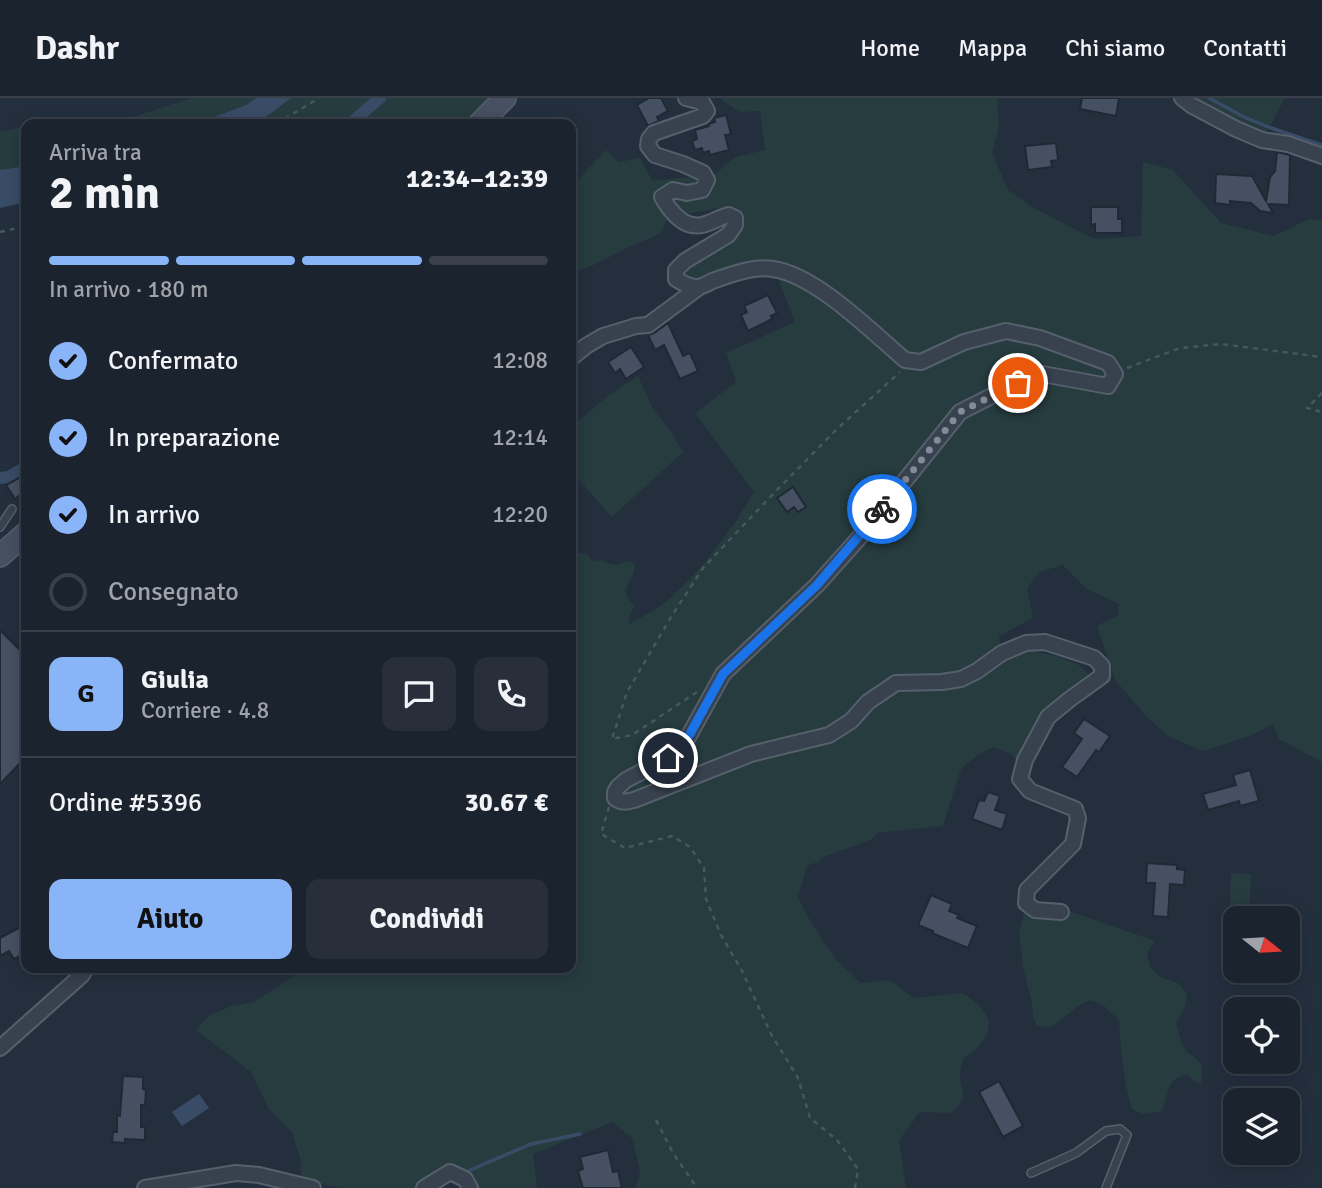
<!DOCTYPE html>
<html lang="it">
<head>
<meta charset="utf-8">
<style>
	:root { --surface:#1b232e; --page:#282f3a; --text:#f1f3f6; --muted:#a0a4aa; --line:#39404a; --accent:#8ab4f8 }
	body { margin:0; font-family:Signika,sans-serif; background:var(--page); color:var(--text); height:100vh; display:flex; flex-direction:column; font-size:26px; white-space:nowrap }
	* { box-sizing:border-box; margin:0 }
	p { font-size:23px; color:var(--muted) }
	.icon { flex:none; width:38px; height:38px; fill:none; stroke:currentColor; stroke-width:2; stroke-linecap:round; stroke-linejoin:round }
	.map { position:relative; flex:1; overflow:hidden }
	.drawer { position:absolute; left:21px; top:21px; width:555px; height:854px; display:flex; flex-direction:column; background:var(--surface); border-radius:14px; box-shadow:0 4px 18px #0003,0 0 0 2px var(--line) }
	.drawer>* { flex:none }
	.needle { width:46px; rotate:108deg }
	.buttons { position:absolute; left:1223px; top:808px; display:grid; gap:14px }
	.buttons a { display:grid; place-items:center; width:77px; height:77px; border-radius:14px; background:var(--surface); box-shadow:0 4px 18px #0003,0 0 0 2px var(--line); font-size:35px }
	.pin { position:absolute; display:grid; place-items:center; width:60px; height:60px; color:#fff; margin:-30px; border:4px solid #fff; border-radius:50%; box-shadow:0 2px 7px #0007 }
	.courier { position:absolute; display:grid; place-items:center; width:70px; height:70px; margin:-35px; border:5px solid #1a73e8; border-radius:50%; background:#fff; color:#222; box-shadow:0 2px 9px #0007 }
	.summary em { font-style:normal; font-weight:700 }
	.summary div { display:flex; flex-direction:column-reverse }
	.summary { display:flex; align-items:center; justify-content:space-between; height:119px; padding:0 28px }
	h1 { font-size:46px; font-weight:700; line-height:52px }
	.bar { display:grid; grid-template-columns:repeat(4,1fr); gap:10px 7px; align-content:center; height:84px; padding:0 28px }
	.bar i { height:9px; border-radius:5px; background:var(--line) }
	.bar .current { background:var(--accent) }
	.bar p { grid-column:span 4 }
	.line { display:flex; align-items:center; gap:18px; padding:0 28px; border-top:2px solid var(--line) }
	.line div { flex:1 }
	.round { display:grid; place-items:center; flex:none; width:74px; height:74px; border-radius:14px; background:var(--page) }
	ol { padding:0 28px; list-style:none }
	li { display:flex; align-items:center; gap:21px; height:77px }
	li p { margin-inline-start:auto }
	li .icon { padding:7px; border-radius:50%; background:var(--accent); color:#111; stroke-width:4 }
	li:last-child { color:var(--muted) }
	li i { width:38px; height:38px; border:4px solid var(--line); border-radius:50% }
	.action { display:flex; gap:14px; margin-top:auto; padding:14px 28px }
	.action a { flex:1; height:80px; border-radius:14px; background:var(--accent); color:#111; font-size:28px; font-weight:700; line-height:80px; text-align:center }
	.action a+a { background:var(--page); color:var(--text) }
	header { display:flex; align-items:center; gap:42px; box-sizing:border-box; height:98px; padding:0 35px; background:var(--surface); border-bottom:2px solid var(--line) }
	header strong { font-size:33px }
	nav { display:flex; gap:38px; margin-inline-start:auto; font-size:24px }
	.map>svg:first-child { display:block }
</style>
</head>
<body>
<header>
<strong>Dashr</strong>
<nav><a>Home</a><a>Mappa</a><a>Chi siamo</a><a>Contatti</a></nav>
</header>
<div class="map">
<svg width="1322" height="1090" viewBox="0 0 1322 1090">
	<rect width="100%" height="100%" fill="#242f3e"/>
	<g fill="#263c3f">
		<polygon points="192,0 256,0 246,7 195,26 97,26 133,19"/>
		<polygon points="291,0 509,0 482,26 257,26"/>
		<path d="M719,0H997L999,29L992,55L1008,92L1032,109L1094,141L1141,138L1143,64L1173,72L1221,125L1274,138L1309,121L1322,122V664L1279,641L1273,626L1250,638L1203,653L1168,638L1147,619L1115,582L1097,528L1118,517L1119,506L1087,491L1063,467L1039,474L1027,490L1033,520L999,538L1003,564L1031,553L1057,558L1079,567L1095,582L1068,605L1019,666L1011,656L994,649L979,656L961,671L943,728L877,735L870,742L821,760L820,763L807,768L798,800L812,826L836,862L861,885L890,882L914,900L963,895C980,907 997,920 984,941C978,951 973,955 963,960C962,966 960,972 960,978C962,998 969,999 951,1015L920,1014L899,1042L906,1090H636L640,1073L632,1040L612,1024L533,1056L537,1090H468L458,1073L424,1090H343L301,1083V1063L292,1034L269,1011L251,974L196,932L210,917L232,908L254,904L306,870H570L571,462L578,455L587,456L593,463L602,462C611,468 617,468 627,463L635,466L634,475L625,492L628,501L635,508L630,516L629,526C643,518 659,510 670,500C704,470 731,432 754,394L695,315L736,284L726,255L795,224L777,178L755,175L707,189L679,177L682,172L732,145L741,131V114L733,108L673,118L666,123L663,133C652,141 639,144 627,150C608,160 591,169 571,176V89L606,52L619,64L640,60L652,82L713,78L735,59L765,52L760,13L740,14Z"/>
		<polygon points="1192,0 1285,0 1265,38 1211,13"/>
		<polygon points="26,28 26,68 0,72 0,34"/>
		<polygon points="638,278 653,311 669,331 683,354 612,419 571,373 571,329 608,298"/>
		<polygon points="1231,775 1251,776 1249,820 1230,821"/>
		<path d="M1040,803L1155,843L1147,855L1150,869L1160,879L1178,885L1187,896L1185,908L1176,925L1181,943L1186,954L1193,958L1202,967L1201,987L1187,977L1176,980L1170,987L1162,1013L1143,1016L1132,1011C1123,982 1121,952 1119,922L1104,908L1091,902L1083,905L1049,930L1037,928L1033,919L1032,906L1023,868L1019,835L1025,812Z"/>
	</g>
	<g fill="#394c67">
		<polygon points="256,0 291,0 257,26 195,26 246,7"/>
		<polygon points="26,68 26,104 0,110 0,72"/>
		<polygon points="199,996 209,1010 182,1028 172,1014"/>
	</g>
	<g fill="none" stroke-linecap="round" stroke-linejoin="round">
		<g stroke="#394c67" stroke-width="3.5">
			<polyline points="1209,0 1244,19 1271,30 1322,47"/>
			<polyline points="468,1073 531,1046 580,1036"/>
		</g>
		<g stroke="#394c67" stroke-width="12">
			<polyline points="350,26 380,0"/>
			<polyline points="0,380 9,379 26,369"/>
		</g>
	</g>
	<g fill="#455162" stroke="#1f2835" stroke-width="2">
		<polygon points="649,0 661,0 668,13 657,19 659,23 648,28 637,7"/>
		<polygon points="1082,0 1119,0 1116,18 1080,11"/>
		<polygon points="726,17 731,36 725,37 729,52 710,57 709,53 703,55 702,50 695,52 692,43 697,41 695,32 709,28 708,26 715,24 714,20"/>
		<polygon points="1056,45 1058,62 1051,63 1052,69 1028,72 1025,48"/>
		<polygon points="1277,54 1290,57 1289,107 1268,106 1273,115 1260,113 1251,105 1230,103 1230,107 1215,105 1216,76 1252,78 1266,103 1270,79 1275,73"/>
		<polygon points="1091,109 1118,109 1118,121 1122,121 1122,135 1095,135 1095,126 1091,127"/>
		<polygon points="768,197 777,215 771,218 772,221 748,233 741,217 747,214 744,208"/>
		<polygon points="668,225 683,258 690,255 698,273 680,281 664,247 655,252 648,237 654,235"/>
		<polygon points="631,249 644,269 626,281 620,271 615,275 608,264"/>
		<polygon points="26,376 26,392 15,401 6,387"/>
		<polygon points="793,389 806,409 798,414 794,409 787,414 777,400"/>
		<polygon points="0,532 26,558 26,659 0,686"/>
		<polygon points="1084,621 1110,638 1099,654 1096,652 1077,679 1062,669 1082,641 1074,635"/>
		<polygon points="1250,672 1259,703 1240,708 1239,703 1208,712 1203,696 1236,687 1233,677"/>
		<polygon points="988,694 1000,698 995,712 1007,716 1002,732 972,721 979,702 984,703"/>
		<polygon points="1147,765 1177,767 1177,771 1185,772 1184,787 1170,786 1168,819 1153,818 1155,785 1146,785"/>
		<polygon points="931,797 952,806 949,813 959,817 957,820 977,828 968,850 932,835 933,833 918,827"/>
		<polygon points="26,826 26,855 14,861 9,853 0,858 0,840"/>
		<polygon points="123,978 143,979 143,991 146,992 145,1007 141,1007 141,1029 145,1029 145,1042 125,1041 125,1045 112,1044 113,1034 117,1034 117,1017 120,1018"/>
		<polygon points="999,983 1023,1028 1003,1039 979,994"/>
		<polygon points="608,1052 613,1074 618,1073 622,1090 583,1090 578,1073 583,1071 580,1059"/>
	</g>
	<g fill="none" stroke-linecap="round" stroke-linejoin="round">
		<g stroke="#565f6c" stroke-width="10">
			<g id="service">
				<polyline points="0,429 12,411"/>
				<polyline points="1031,1075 1076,1055 1106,1033 1120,1031 1127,1037 1106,1090"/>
			</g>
		</g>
		<g stroke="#565f6c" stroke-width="18">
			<g id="minor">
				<path d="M686,0L702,4L707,13L703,18L654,35L649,41L648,48L655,57L683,66L703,75L707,82L702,92L687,95L673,92L662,99C670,113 683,131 702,127C711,125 720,119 729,117L735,120V127L728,137L685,163L676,172V181C682,185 688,188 695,189C702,190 709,184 715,182C733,176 754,168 773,171C816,177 872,234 905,262L921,264L964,244L1006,233L1040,240L1108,265L1115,276L1108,288L1037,275L960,314L859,440L817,487L723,576L686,643L668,660L626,682L618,689L615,694V700C621,705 626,704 634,702L751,656L829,637L851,623L868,604L896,585L942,584L961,581L977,573L1002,555L1026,545L1045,544L1094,560L1102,568V578L1070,601L1048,619L1025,662L1020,681L1030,693L1075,711L1078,720L1073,746L1027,792L1026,805L1035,812L1061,814"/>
				<polyline points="1182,0 1191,7 1236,31 1262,42 1288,46 1322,58"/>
				<polyline points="570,261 586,248 603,238 636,228 648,227 698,190"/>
				<polyline points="0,950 82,877 86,870"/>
				<polyline points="145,1090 236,1075 259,1077 313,1090"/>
				<polyline points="424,1090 450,1074 465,1081 470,1090"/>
			</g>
		</g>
		<g stroke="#565f6c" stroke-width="24">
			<g id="secondary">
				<polyline points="479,26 505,0"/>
				<polyline points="0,458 26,435"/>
			</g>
		</g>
		<g stroke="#44595c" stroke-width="2.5" stroke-dasharray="5 5" stroke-linecap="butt">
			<polyline points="276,26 319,0"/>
			<polyline points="0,134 26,128"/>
			<polyline points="1127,270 1180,250 1221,246 1322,259"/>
			<polyline points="1322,295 1307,310 1322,314"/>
			<polyline points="697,594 632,637 612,641 627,594 671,519 703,470 773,396 837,331 900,274"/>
			<polyline points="609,709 601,736 625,750 672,738 690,749 704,770 706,801 721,837 742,873 771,936 798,980 810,1020 837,1042 858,1071 855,1090"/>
			<polyline points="656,1022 673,1055 697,1090"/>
		</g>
		<use href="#service" stroke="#38414e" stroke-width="7"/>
		<use href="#minor" stroke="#38414e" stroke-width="14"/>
		<use href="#secondary" stroke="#465061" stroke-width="21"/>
	</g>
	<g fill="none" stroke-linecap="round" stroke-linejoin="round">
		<polyline stroke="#828b98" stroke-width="7" stroke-dasharray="0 12.6" points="882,411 960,314 1018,285"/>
		<polyline stroke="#1a73e8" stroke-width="9" points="668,660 686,643 723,576 817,487 882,411"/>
	</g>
</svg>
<div class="buttons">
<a><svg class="needle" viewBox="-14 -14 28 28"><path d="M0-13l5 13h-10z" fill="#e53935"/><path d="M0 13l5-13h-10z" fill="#a0a4aa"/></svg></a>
<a><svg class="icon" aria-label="locate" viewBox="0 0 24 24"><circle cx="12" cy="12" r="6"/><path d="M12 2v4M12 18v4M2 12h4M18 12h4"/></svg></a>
<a><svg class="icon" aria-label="layers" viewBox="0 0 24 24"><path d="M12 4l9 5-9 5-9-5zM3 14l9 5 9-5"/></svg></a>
</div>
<div class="pin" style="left:1018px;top:285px;background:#ea580c"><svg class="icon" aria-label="bag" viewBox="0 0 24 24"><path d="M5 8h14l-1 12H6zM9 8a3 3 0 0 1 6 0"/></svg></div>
<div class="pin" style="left:668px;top:660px;background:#1f2937"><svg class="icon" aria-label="home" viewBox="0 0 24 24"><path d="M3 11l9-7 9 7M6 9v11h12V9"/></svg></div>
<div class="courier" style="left:882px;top:411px"><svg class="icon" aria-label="bike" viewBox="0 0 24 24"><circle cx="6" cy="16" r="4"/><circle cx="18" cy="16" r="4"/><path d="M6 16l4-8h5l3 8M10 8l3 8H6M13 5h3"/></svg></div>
<section class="drawer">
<div class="summary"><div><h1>2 min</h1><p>Arriva tra</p></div><em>12:34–12:39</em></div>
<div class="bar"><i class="current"></i><i class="current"></i><i class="current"></i><i></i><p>In arrivo · 180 m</p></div>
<ol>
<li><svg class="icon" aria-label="check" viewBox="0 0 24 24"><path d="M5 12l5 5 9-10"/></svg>Confermato<p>12:08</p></li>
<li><svg class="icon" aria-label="check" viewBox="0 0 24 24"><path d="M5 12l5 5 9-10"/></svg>In preparazione<p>12:14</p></li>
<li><svg class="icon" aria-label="check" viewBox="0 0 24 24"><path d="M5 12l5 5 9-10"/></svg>In arrivo<p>12:20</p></li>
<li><i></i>Consegnato</li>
</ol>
<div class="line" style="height:126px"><b class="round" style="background:var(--accent);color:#111">G</b><div><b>Giulia</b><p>Corriere · 4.8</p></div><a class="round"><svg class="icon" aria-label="chat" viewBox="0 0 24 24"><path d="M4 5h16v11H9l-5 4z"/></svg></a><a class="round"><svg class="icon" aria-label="phone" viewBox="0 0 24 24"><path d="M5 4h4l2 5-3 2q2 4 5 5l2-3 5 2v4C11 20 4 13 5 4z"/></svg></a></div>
<div class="line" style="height:91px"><div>Ordine #5396</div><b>30.67 €</b></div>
<div class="action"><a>Aiuto</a><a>Condividi</a></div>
</section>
</div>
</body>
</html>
